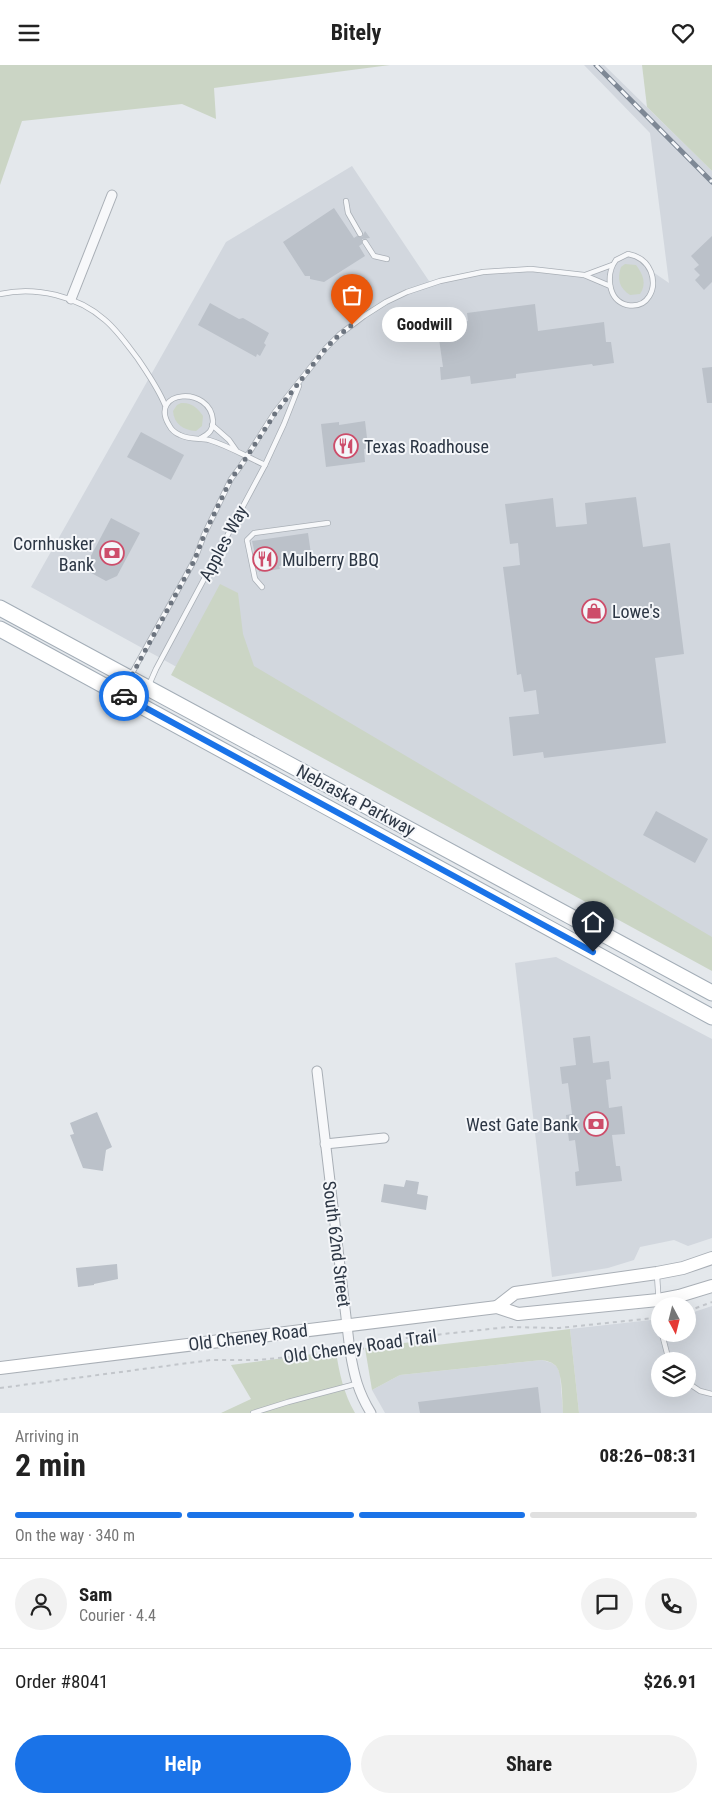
<!DOCTYPE html>
<html lang="en">
<head>
<meta charset="utf-8">
<style>
	:root { --surface:#fff; --page:#f2f2f2; --text:#222; --muted:#767676; --line:#e0e0e0; --accent:#1a73e8 }
	body { margin:0; font-family:"Roboto Condensed",sans-serif; background:var(--page); color:var(--text); height:100vh; display:flex; flex-direction:column; font-size:19px; white-space:nowrap }
	* { box-sizing:border-box; margin:0 }
	p { font-size:16px; color:var(--muted) }
	.icon { flex:none; width:28px; height:28px; fill:none; stroke:currentColor; stroke-width:2; stroke-linecap:round; stroke-linejoin:round }
	.map { position:relative; height:1348px; overflow:hidden }
	.details { display:flex; flex-direction:column; background:var(--surface); flex:1 }
	.details>* { flex:none }
	.needle { width:32px; rotate:173deg }
	.buttons { position:absolute; left:651px; top:1232px; display:grid; gap:10px }
	.buttons a { display:grid; place-items:center; width:45px; height:45px; border-radius:50%; background:var(--surface); box-shadow:0 5px 20px #0002; font-size:25px }
	.pin { position:absolute; display:grid; place-items:center; width:42px; height:42px; color:#fff; margin:-51px -21px; border-radius:50% 50% 50% 0; rotate:-45deg; box-shadow:0 0 5px #0007 }
	.pin .icon { rotate:45deg }
	.courier { position:absolute; display:grid; place-items:center; width:50px; height:50px; margin:-25px; border:4px solid #1a73e8; border-radius:50%; background:#fff; color:#222; box-shadow:0 1px 6px #0007 }
	.bubble { position:absolute; height:35px; border-radius:18px; background:var(--surface); box-shadow:0 5px 20px #0002; font-size:16px; font-weight:700; line-height:35px; text-align:center }
	.headline em { font-style:normal; font-weight:700 }
	.headline div { display:flex; flex-direction:column-reverse }
	.headline { display:flex; align-items:center; justify-content:space-between; height:85px; padding:0 15px }
	h1 { font-size:32px; font-weight:700; line-height:38px }
	.bar { display:grid; grid-template-columns:repeat(4,1fr); gap:8px 5px; align-content:center; height:60px; padding:0 15px }
	.bar i { height:6px; border-radius:4px; background:var(--line) }
	.bar .on { background:var(--accent) }
	.bar p { grid-column:span 4 }
	.line { display:flex; align-items:center; gap:12px; padding:0 15px; border-top:1px solid var(--line) }
	.line div { flex:1 }
	.round { display:grid; place-items:center; flex:none; width:52px; height:52px; border-radius:26px; background:var(--page) }
	.cta { display:flex; gap:10px; margin-top:auto; padding:10px 15px }
	.cta a { flex:1; height:58px; border-radius:30px; background:var(--accent); color:#fff; font-size:20px; font-weight:700; line-height:58px; text-align:center }
	.cta a+a { background:var(--page); color:var(--text) }
	header { display:flex; justify-content:space-between; align-items:center; height:65px; padding:0 15px; background:var(--surface); font-size:22px; font-weight:700 }
	.map>svg:first-child { display:block }
</style>
</head>
<body>
<header><svg class="icon" aria-label="menu" viewBox="0 0 24 24"><path d="M4 6h16M4 12h16M4 18h16"/></svg>Bitely<svg class="icon" aria-label="heart" viewBox="0 0 24 24"><path d="M12 20l-8-8c-3-5 5-10 8-4 3-6 11-1 8 4z"/></svg></header>
<div class="map">
<svg width="712" height="1348" viewBox="0 0 712 1348">
	<rect width="100%" height="100%" fill="#e4e8ec"/>
	<g fill="#d2d7de" fill-rule="evenodd">
		<polygon points="584,0 604,0 712,106 712,896 31,522 226,177 352,101 431,219 461,211 531,204 584,210 612,200 628,189 638,192 650,205 669,218 650,68"/>
		<polygon points="556,892 712,974 712,1173 688,1181 674,1175 640,1182 634,1195 608,1203 552,1212 515,898"/>
		<path d="M712,1241V1348H579L570,1264L660,1254V1269H688V1249ZM660,1296H688V1324H660Z"/>
		<polygon points="542,1295 552,1298 557,1302 560,1309 563,1348 385,1348 372,1325 400,1310"/>
	</g>
	<g fill="#cbd5c5">
		<polygon points="0,0 390,0 214,23 216,54 182,39 22,56 0,120"/>
		<polygon points="642,0 712,0 712,106 647,42"/>
		<path d="M625,199L636,200C643,209 647,219 640,229L630,230C619,223 617,214 621,202Z"/>
		<path d="M181,338C191,337 198,343 203,351L202,361L196,366C183,365 174,359 173,346L177,340Z"/>
		<polygon points="220,519 238,528 243,569 254,601 712,872 712,906 171,610"/>
		<path d="M570,1264L579,1348H563C562,1336 563,1310 556,1301C552,1297 547,1296 542,1295L400,1310L372,1325L365,1283L427,1275L428,1281Z"/>
		<path d="M336,1286C339,1308 344,1329 355,1348H221L251,1334L231,1300Z"/>
	</g>
	<g fill="#bbc1c9">
		<polygon points="334,143 354,173 357,171 362,172 365,166 370,173 362,174 362,179 359,181 365,191 324,217 310,214 310,211 305,211 283,177"/>
		<polygon points="712,171 712,217 704,225 695,215 700,210 694,204 699,200 691,191"/>
		<polygon points="210,238 239,254 243,253 269,268 264,278 266,280 260,291 257,289 256,292 198,260"/>
		<polygon points="535,239 538,266 604,257 606,277 611,277 614,298 593,301 592,299 516,309 516,313 471,319 470,311 441,315 440,302 443,302 437,260 468,256 467,248"/>
		<polygon points="712,302 712,338 707,338 702,303"/>
		<polygon points="365,356 367,373 370,373 372,383 364,384 365,397 326,402 321,359 339,357 339,360"/>
		<polygon points="141,367 184,390 171,415 127,392"/>
		<polygon points="636,432 643,482 670,478 684,589 655,593 666,678 544,693 543,687 513,691 509,652 539,649 536,625 524,627 521,609 517,610 503,502 520,500 518,478 510,479 505,439 553,433 556,462 587,459 585,438"/>
		<polygon points="111,453 140,468 117,511 106,516 84,504"/>
		<polygon points="308,468 312,496 279,501 280,504 259,507 252,476"/>
		<polygon points="656,746 708,774 695,798 643,770"/>
		<polygon points="590,971 593,998 609,996 611,1014 606,1015 609,1043 622,1041 625,1069 612,1070 616,1101 620,1101 622,1116 576,1121 575,1107 579,1106 575,1075 569,1076 566,1050 572,1049 568,1018 562,1019 560,1002 576,1000 573,973"/>
		<polygon points="97,1047 112,1082 106,1085 103,1106 83,1103 70,1070 74,1069 70,1058"/>
		<polygon points="406,1115 419,1117 417,1129 428,1131 426,1145 381,1137 384,1119 404,1122"/>
		<polygon points="117,1199 118,1214 94,1219 94,1220 78,1222 76,1203"/>
		<polygon points="538,1322 541,1348 420,1348 418,1337"/>
	</g>
	<g fill="none" stroke-linecap="round" stroke-linejoin="round">
		<g stroke="#a9afb6" stroke-width="6">
			<g id="lane">
				<polyline points="346,136 348,148 360,169"/>
				<polyline points="365,177 374,191 387,194"/>
				<path d="M628,189C639,191 647,197 651,207C657,224 648,244 627,240C607,235 606,208 616,195Z"/>
				<polyline points="585,210 612,200"/>
				<path d="M0,229C36,221 78,231 105,255C118,266 128,281 138,294C148,309 158,323 165,340"/>
				<polyline points="212,360 229,375 236,385"/>
				<path d="M201,373C209,369 213,365 213,356C211,320 148,325 169,360C171,364 175,368 180,370C189,375 200,373 209,375C229,381 247,392 265,400"/>
				<polyline points="262,522 255,514 247,475 254,468 328,458"/>
				<polyline points="121,628 195,494 204,470 231,414 240,402 275,347 326,283 339,270 364,251 386,237 407,227 440,216 483,207 531,204 549,206 584,210 610,221"/>
				<polyline points="141,638 156,604 265,400 284,359 299,321"/>
				<polyline points="657,1210 660,1257"/>
				<polyline points="662,1269 669,1296"/>
				<polyline points="688,1318 700,1326 712,1329"/>
				<polyline points="253,1348 288,1337 356,1319"/>
			</g>
		</g>
		<g stroke="#a9afb6" stroke-width="11">
			<g id="street">
				<polyline points="71,234 112,130"/>
				<path d="M317,1006L350,1286C354,1310 358,1327 371,1348"/>
				<polyline points="325,1079 384,1073"/>
			</g>
		</g>
		<g stroke="#a9afb6" stroke-width="14">
			<g id="secondary">
				<polyline points="497,1242 515,1228 657,1208 683,1203 712,1193"/>
				<polyline points="0,1303 497,1242 518,1249 658,1235 679,1231 712,1221"/>
			</g>
		</g>
		<g stroke="#a3adb7" stroke-width="17">
			<g id="primary">
				<polyline points="0,543 712,928"/>
				<polyline points="0,564 712,952"/>
			</g>
		</g>
		<g stroke="#c2c6cb" stroke-width="2" stroke-dasharray="4 4" stroke-linecap="butt">
			<polyline points="688,1246 712,1237"/>
			<polyline points="360,1284 368,1283 379,1276 508,1262 559,1263 654,1253"/>
			<polyline points="0,1323 211,1295 258,1295 340,1287"/>
		</g>
		<use href="#lane" stroke="#f7f8fa" stroke-width="4.5"/>
		<use href="#street" stroke="#f7f8fa" stroke-width="9"/>
		<use href="#secondary" stroke="#fff" stroke-width="12"/>
		<use href="#primary" stroke="#fff" stroke-width="15"/>
		<g stroke="#7e8895" stroke-width="5">
			<polyline id="rail" points="596,0 712,117"/>
		</g>
		<use href="#rail" stroke="#f4f6f9" stroke-width="3" stroke-dasharray="9" stroke-linecap="butt"/>
	</g>
	<g fill="none" stroke-linecap="round" stroke-linejoin="round">
		<polyline stroke="#6c747f" stroke-width="5" stroke-dasharray="0 9" points="124,631 121,630 195,494 204,470 231,414 240,402 276,347 326,283 339,270 352,260"/>
		<polyline stroke="#1a73e8" stroke-width="6" points="124,631 593,887"/>
	</g>
	<defs>
		<g id="restaurant-ring" transform="scale(1.25)"><circle r="9.5" fill="#f4f6f9" stroke="#cd4d6a" stroke-width="1.5"/><path d="M-5-6h1v4h1v-4h1v4h1v-4h1v5L-1.5 .5V6h-2V.5L-5-1ZM5-6V6H3V1.5H1.5Q1.5-4 5-6Z" fill="#cd4d6a"/></g>
		<g id="bank-ring" transform="scale(1.25)"><circle r="9.5" fill="#f4f6f9" stroke="#cd4d6a" stroke-width="1.5"/><path d="M-6-4H6V4H-6ZM0-2.3a2.3 2.3 0 1 0 0 4.6a2.3 2.3 0 1 0 0-4.6Z" fill="#cd4d6a"/></g>
		<g id="shop-ring" transform="scale(1.25)"><circle r="9.5" fill="#f4f6f9" stroke="#cd4d6a" stroke-width="1.5"/><path d="M-5-2.5h2.3a2.7 3.5 0 0 1 5.4 0H5L5.5 6h-11ZM-1.5-2.5h3a1.5 2.3 0 0 0-3 0Z" fill="#cd4d6a"/></g>
	</defs>
	<g fill-rule="evenodd">
		<use href="#restaurant-ring" x="346" y="381"/>
		<use href="#bank-ring" x="112" y="488"/>
		<use href="#restaurant-ring" x="265" y="494"/>
		<use href="#shop-ring" x="594" y="546"/>
		<use href="#bank-ring" x="596" y="1059"/>
	</g>
	<g text-anchor="middle" dominant-baseline="central" stroke-width="4" stroke-linejoin="round" paint-order="stroke">
		<g font-size="18" fill="#2c3644" stroke="#f4f6f9" text-anchor="start">
			<text x="364" y="381">Texas Roadhouse</text>
			<text x="94" y="478" text-anchor="end">Cornhusker<tspan x="94" dy="21">Bank</tspan></text>
			<text x="282" y="494">Mulberry BBQ</text>
			<text x="612" y="546">Lowe's</text>
			<text x="578" y="1059" text-anchor="end">West Gate Bank</text>
		</g>
		<g font-size="18" fill="#2c3644" stroke="#f4f6f9">
			<text transform="translate(223 478) rotate(-62)">Apples Way</text>
			<text transform="translate(356 735) rotate(28)">Nebraska Parkway</text>
			<text transform="translate(337 1179) rotate(83)">South 62nd Street</text>
			<text transform="translate(248 1272) rotate(-7)">Old Cheney Road</text>
			<text transform="translate(360 1281) rotate(-8)">Old Cheney Road Trail</text>
		</g>
	</g>
</svg>
<div class="buttons">
<a><svg class="needle" viewBox="-14 -14 28 28"><path d="M0-13l5 13h-10z" fill="#e53935"/><path d="M0 13l5-13h-10z" fill="#767676"/></svg></a>
<a><svg class="icon" aria-label="layers" viewBox="0 0 24 24"><path d="M12 4l9 5-9 5-9-5zM3 14l9 5 9-5"/></svg></a>
</div>
<div class="pin" style="left:352px;top:260px;background:#ea580c"><svg class="icon" aria-label="bag" viewBox="0 0 24 24"><path d="M5 8h14l-1 12H6zM9 8a3 3 0 0 1 6 0"/></svg></div>
<div class="pin" style="left:593px;top:887px;background:#1f2937"><svg class="icon" aria-label="home" viewBox="0 0 24 24"><path d="M3 11l9-7 9 7M6 9v11h12V9"/></svg></div>
<div class="courier" style="left:124px;top:631px"><svg class="icon" aria-label="car" viewBox="0 0 24 24"><path d="M5 17H2v-5l4-1 3-4h7l3 4 3 1v5h-3M9 17h6M6 11h13"/><circle cx="7" cy="17" r="2"/><circle cx="17" cy="17" r="2"/></svg></div>
<div class="bubble" style="left:382px;top:242px;width:85px">Goodwill</div>
</div>
<section class="details">
<div class="headline"><div><h1>2 min</h1><p>Arriving in</p></div><em>08:26–08:31</em></div>
<div class="bar"><i class="on"></i><i class="on"></i><i class="on"></i><i></i><p>On the way · 340 m</p></div>
<div class="line" style="height:90px"><a class="round"><svg class="icon" aria-label="person" viewBox="0 0 24 24"><circle cx="12" cy="8" r="4"/><path d="M4 21q1-7 8-7t8 7"/></svg></a><div><b>Sam</b><p>Courier · 4.4</p></div><a class="round"><svg class="icon" aria-label="chat" viewBox="0 0 24 24"><path d="M4 5h16v11H9l-5 4z"/></svg></a><a class="round"><svg class="icon" aria-label="phone" viewBox="0 0 24 24"><path d="M5 4h4l2 5-3 2q2 4 5 5l2-3 5 2v4C11 20 4 13 5 4z"/></svg></a></div>
<div class="line" style="height:65px"><div>Order #8041</div><b>$26.91</b></div>
<div class="cta"><a>Help</a><a>Share</a></div>
</section>
</body>
</html>
